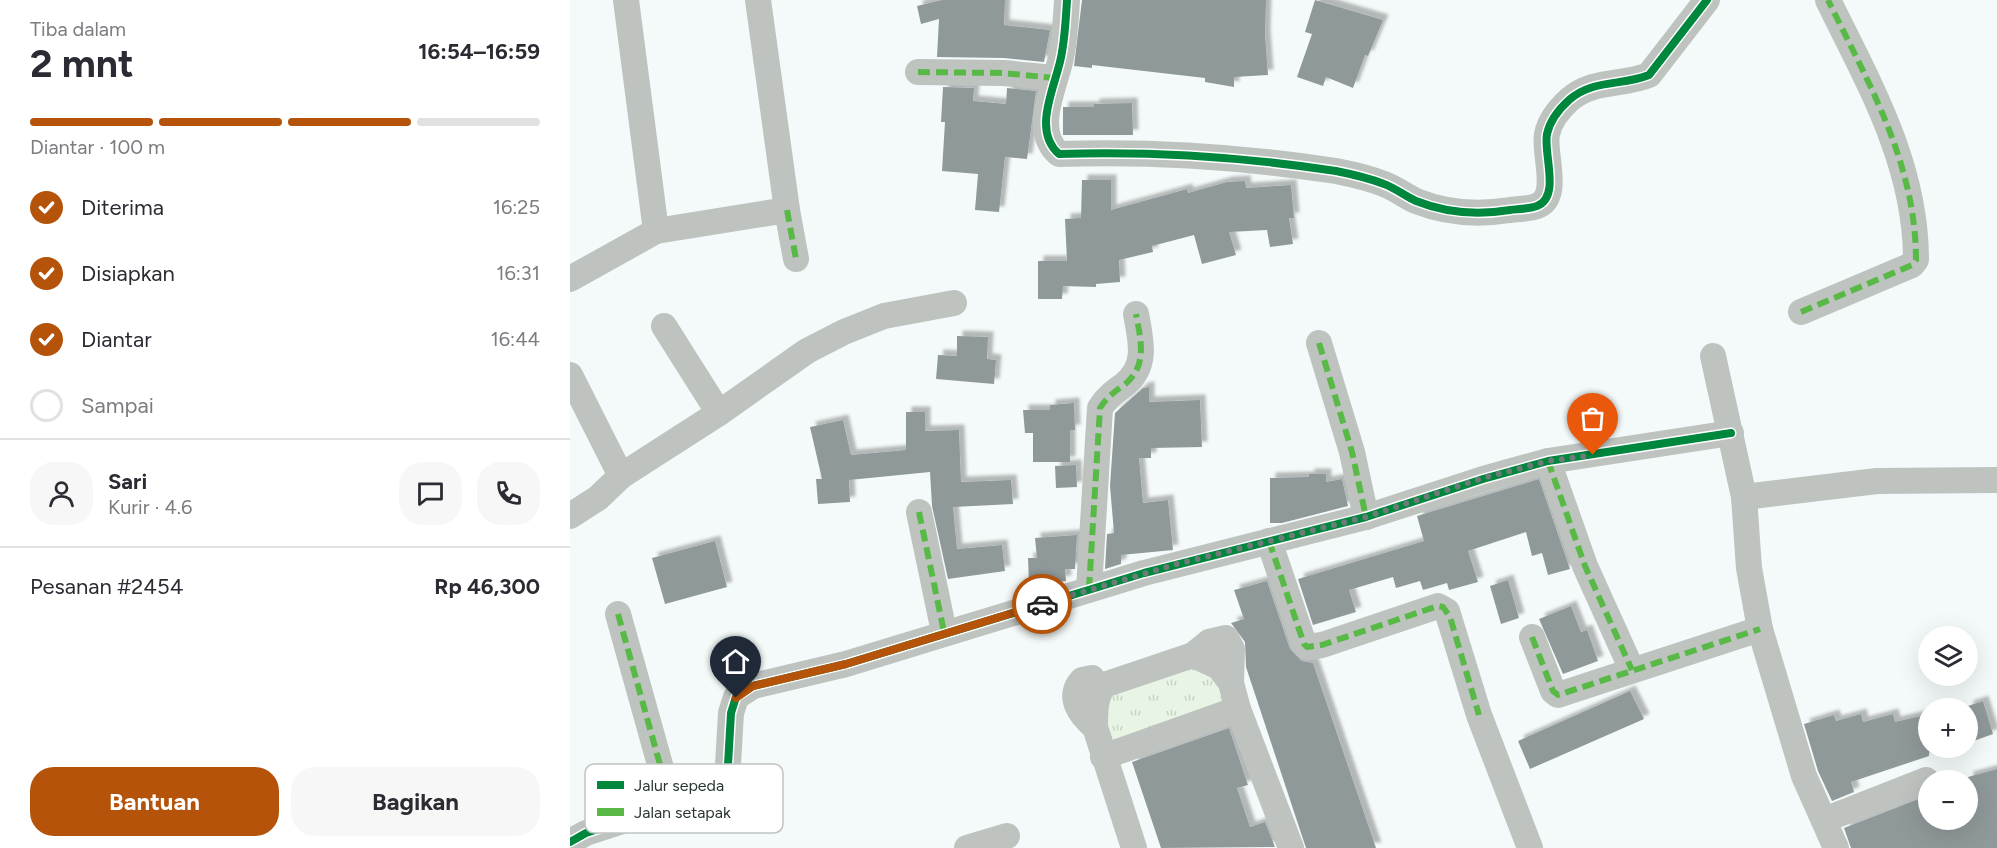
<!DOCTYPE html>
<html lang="id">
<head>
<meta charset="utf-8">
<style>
	:root { --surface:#fff; --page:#f7f7f7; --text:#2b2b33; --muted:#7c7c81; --line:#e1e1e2; --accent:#b45309 }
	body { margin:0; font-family:Figtree,sans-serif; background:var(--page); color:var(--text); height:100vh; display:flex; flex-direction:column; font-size:22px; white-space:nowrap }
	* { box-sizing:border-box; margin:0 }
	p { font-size:20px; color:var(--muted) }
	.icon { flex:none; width:33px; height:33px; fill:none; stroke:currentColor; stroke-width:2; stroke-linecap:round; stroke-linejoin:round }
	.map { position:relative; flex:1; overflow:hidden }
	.details { display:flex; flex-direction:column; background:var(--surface); width:570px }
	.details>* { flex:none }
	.fabs { position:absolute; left:1348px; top:626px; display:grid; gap:12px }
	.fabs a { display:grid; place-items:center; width:60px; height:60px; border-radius:50%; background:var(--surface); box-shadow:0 6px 24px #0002; font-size:30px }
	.pin { position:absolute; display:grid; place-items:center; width:51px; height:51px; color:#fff; margin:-62px -26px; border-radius:50% 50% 50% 0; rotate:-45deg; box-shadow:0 0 6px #0007 }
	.pin .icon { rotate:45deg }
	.courier { position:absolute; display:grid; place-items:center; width:60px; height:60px; margin:-30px; border:4px solid #b45309; border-radius:50%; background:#fff; color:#222; box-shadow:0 2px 8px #0007 }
	.summary em { font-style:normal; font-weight:700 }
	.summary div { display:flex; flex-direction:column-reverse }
	.summary { display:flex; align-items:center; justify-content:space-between; height:102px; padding:0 30px }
	h1 { font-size:39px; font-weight:700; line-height:45px }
	.bar { display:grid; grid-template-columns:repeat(4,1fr); gap:9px 6px; align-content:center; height:72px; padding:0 30px }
	.bar i { height:8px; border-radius:4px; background:var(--line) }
	.bar .selected { background:var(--accent) }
	.bar p { grid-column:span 4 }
	.line { display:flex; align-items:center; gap:15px; padding:0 30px; border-top:2px solid var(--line) }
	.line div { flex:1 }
	.round { display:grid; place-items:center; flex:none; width:63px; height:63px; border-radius:24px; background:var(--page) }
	ol { padding:0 30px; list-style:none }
	li { display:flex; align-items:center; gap:18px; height:66px }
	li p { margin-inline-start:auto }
	li .icon { padding:6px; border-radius:50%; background:var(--accent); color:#fff; stroke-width:4 }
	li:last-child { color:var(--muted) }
	li i { width:33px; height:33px; border:3px solid var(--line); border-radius:50% }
	.primary-button { display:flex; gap:12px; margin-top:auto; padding:12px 30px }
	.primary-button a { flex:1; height:69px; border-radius:24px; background:var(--accent); color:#fff; font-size:24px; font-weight:700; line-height:69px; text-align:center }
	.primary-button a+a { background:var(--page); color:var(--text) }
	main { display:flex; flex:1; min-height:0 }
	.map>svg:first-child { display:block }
</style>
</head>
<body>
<main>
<section class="details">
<div class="summary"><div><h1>2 mnt</h1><p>Tiba dalam</p></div><em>16:54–16:59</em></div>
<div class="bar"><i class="selected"></i><i class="selected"></i><i class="selected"></i><i></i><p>Diantar · 100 m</p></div>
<ol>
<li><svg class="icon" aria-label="check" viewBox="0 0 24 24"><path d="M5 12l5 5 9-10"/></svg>Diterima<p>16:25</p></li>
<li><svg class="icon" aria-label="check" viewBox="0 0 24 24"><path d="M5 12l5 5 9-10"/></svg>Disiapkan<p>16:31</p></li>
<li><svg class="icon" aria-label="check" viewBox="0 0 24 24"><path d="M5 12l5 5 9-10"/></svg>Diantar<p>16:44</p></li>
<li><i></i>Sampai</li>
</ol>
<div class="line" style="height:108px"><a class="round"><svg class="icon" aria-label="person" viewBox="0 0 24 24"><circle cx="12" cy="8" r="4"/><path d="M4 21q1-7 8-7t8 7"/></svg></a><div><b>Sari</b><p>Kurir · 4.6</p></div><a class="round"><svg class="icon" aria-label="chat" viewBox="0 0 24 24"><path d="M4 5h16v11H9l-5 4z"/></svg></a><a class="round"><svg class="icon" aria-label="phone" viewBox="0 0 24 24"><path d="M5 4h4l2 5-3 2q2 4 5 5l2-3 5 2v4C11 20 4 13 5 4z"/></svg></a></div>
<div class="line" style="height:78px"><div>Pesanan #2454</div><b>Rp 46,300</b></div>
<div class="primary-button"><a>Bantuan</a><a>Bagikan</a></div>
</section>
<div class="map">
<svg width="1427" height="848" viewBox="0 0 1427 848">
	<defs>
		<pattern id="grass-tufts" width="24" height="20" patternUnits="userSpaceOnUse" patternTransform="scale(1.5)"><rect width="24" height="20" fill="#e9f5e4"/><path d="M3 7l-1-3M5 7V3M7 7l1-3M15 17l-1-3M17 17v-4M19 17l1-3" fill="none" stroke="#c8d3c4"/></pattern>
		<filter id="shadow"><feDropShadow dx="5.5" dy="-5.5" stdDeviation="1.5" flood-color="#0004"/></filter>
	</defs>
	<rect width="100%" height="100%" fill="#f4faf9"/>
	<polygon fill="url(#grass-tufts)" points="624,668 652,682 657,703 546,744 527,721 534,698"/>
	<g fill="#90999a" filter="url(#shadow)">
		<polygon points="372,0 435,0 434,25 480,30 474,62 434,58 367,57 369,19 351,24 347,6"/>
		<polygon points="512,0 696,0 695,35 698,75 664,77 664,87 635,82 635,78 522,65 522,68 504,66"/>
		<polygon points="745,0 813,20 798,56 795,55 783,88 756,77 753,86 727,77 742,34 735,32"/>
		<polygon points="373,87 404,88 403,101 436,104 437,88 466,91 457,159 435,157 429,212 405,210 408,174 372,171 375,122 371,122"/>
		<polygon points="562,103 563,135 493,135 493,107 524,107 524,104"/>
		<polygon points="512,180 541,180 541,210 617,189 618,193 657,182 675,181 676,188 721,185 724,218 719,218 723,244 700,247 697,230 659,232 666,255 632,264 624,235 582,246 583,252 549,260 550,282 526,284 526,287 493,286 492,299 468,299 468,261 497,261 495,219 511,218"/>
		<polygon points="387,336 418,337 417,359 426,360 424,384 366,379 368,355 387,356"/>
		<polygon points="579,387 579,402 630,400 632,447 581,448 581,458 569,458 573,503 598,500 603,550 551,555 551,564 535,569 537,534 544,533 540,486 545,413 573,388"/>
		<polygon points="504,403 505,430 500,430 500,462 463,462 463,433 455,433 453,410 480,410 480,405"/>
		<polygon points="336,412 355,412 355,431 389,430 391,482 441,480 443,504 383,507 387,549 432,545 435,571 378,579 362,506 360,472 279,480 280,502 248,504 246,479 252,479 240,427 273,420 281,455 336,450"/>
		<polygon points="506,465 507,487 486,488 485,466"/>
		<polygon points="739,474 756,474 756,482 772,479 778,506 712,523 700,523 700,478 739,477"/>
		<polygon points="969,479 1000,569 978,575 972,553 962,556 956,532 898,551 908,582 879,590 877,583 853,590 850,581 826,588 823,577 779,590 786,612 743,625 728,579 854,541 847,516"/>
		<polygon points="507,535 505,569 495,569 496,581 459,584 458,558 467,558 465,538"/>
		<polygon points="145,541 157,587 95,604 82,558"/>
		<polygon points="938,580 949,618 931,624 920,586"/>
		<polygon points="697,581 720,649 732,661 743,663 806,848 736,848 676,667 675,642 661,623 674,619 664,590"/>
		<polygon points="1001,606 1011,632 1017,630 1028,661 993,674 969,619"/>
		<polygon points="1060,691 1074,719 960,769 948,741"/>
		<polygon points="1413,701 1423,734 1398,743 1398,706"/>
		<polygon points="1291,714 1293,722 1323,714 1325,722 1359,714 1359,756 1281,782 1284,792 1262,801 1248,771 1234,724 1264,715 1266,721"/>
		<polygon points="659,728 678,785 667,788 680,827 695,822 705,847 591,848 562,762"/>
		<polygon points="1427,769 1427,848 1281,848 1274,828 1359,795 1359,819 1398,819 1398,777"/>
	</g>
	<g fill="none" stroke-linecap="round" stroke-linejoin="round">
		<g stroke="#bec3c0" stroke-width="26">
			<polyline points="56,0 86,231"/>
			<path d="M497,0C496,17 495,35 492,52C488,82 460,129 489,154C582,151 674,157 766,171C781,174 799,178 814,184C825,188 835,196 846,201C876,213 909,215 940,210C948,209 959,209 967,206C991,197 973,153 977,134C980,120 988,110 999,100C1023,79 1052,86 1079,75L1137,0"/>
			<polyline points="348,72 434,73 484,78"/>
			<polyline points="217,210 226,259"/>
			<polyline points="0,279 86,231 217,210 188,0"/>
			<path d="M1231,312L1342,265L1346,260C1346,164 1299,84 1258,0"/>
			<polyline points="94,326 149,413"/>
			<polyline points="749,343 782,452 796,517"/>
			<polyline points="1143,356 1174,497 1179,568 1190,629 1234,776 1266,848"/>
			<polyline points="0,375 51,476"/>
			<polyline points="978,461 1015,566 1062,670"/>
			<polyline points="1174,497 1307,481 1427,480"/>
			<polyline points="349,512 374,632"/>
			<polyline points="0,516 28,498 51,476 149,413 237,351 274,332 314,316 384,303"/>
			<polyline points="699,541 734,644 737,647 752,645 868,606 877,611 909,715 960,848"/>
			<path d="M519,589L530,408C536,398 544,392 554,385C578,366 571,341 566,314"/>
			<polyline points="48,614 101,804"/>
			<polyline points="962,637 983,691 988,695 1190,629"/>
			<polyline points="623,655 639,642 656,638 662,649 661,683"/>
			<path d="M525,727C510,715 497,697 512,680L522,678L530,690"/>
			<polyline points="533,757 668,709"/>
			<polyline points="1254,820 1356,780"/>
			<polyline points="0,842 16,833 151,789 157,782 161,713 166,697 183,686 276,664 574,573 796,517 913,479 978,461 1161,433"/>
			<polyline points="397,848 437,836"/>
			<path d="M564,848L525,727C525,713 525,696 534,685L623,655L649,667L661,683L668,709L721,848"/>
		</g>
		<g stroke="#58b947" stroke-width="6" stroke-dasharray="12 6" stroke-linecap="butt">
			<polyline points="348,72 434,73 484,78"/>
			<polyline points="217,210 226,259"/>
			<path d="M1231,312L1342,265L1346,260C1346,164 1299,84 1258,0"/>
			<polyline points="749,343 782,452 796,517"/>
			<polyline points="978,461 1015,566 1062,670"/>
			<polyline points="349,512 374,632"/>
			<polyline points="699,541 734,644 737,647 752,645 868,606 873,607 880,617 909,715"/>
			<path d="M519,589L530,408C536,398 544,392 554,385C578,366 571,341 566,314"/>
			<polyline points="48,614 101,804"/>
			<polyline points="962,637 983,691 988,695 1190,629"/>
		</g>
		<g stroke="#fff" stroke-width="11">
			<g id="cycleway">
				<path d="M497,0C496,17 495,35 492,52C488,82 460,129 489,154C582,151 674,157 766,171C781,174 799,178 814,184C825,188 835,196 846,201C876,213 909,215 940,210C948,209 959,209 967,206C991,197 973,153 977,134C980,120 988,110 999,100C1023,79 1052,86 1079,75L1137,0"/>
				<polyline points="0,842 16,833 151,789 157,782 161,713 166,697 183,686 276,664 574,573 796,517 913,479 978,461 1161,433"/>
			</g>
		</g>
		<use href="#cycleway" stroke="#00873e" stroke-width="8"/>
	</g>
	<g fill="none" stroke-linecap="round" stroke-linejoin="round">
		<polyline stroke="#6f7b79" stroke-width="6" stroke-dasharray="0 10.8" points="472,604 607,564 796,517 913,478 978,461 1023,455"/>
		<polyline stroke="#b45309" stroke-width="8" points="166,698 183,686 276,664 472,604"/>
	</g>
	<rect x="15" y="764" width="198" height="69" rx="9" fill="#fff" stroke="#bec3c2" stroke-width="1.5"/>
	<rect x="27" y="781" width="27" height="8" fill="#00873e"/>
	<rect x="27" y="808" width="27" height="8" fill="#58b947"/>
	<g font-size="16" fill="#283634">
		<text x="64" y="791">Jalur sepeda</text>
		<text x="64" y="818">Jalan setapak</text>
	</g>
</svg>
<div class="fabs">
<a><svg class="icon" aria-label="layers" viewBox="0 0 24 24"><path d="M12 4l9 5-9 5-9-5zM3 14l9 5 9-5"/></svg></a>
<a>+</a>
<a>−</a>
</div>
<div class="pin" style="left:1023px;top:455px;background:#ea580c"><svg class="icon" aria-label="bag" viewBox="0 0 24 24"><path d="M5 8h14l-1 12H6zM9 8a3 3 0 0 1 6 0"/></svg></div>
<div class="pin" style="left:166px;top:698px;background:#1f2937"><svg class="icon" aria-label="home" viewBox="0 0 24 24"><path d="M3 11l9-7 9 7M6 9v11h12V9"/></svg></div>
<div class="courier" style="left:472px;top:604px"><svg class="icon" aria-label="car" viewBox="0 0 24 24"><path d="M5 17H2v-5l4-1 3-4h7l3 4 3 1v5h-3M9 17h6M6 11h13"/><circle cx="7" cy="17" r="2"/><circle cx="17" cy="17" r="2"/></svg></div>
</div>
</main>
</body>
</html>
